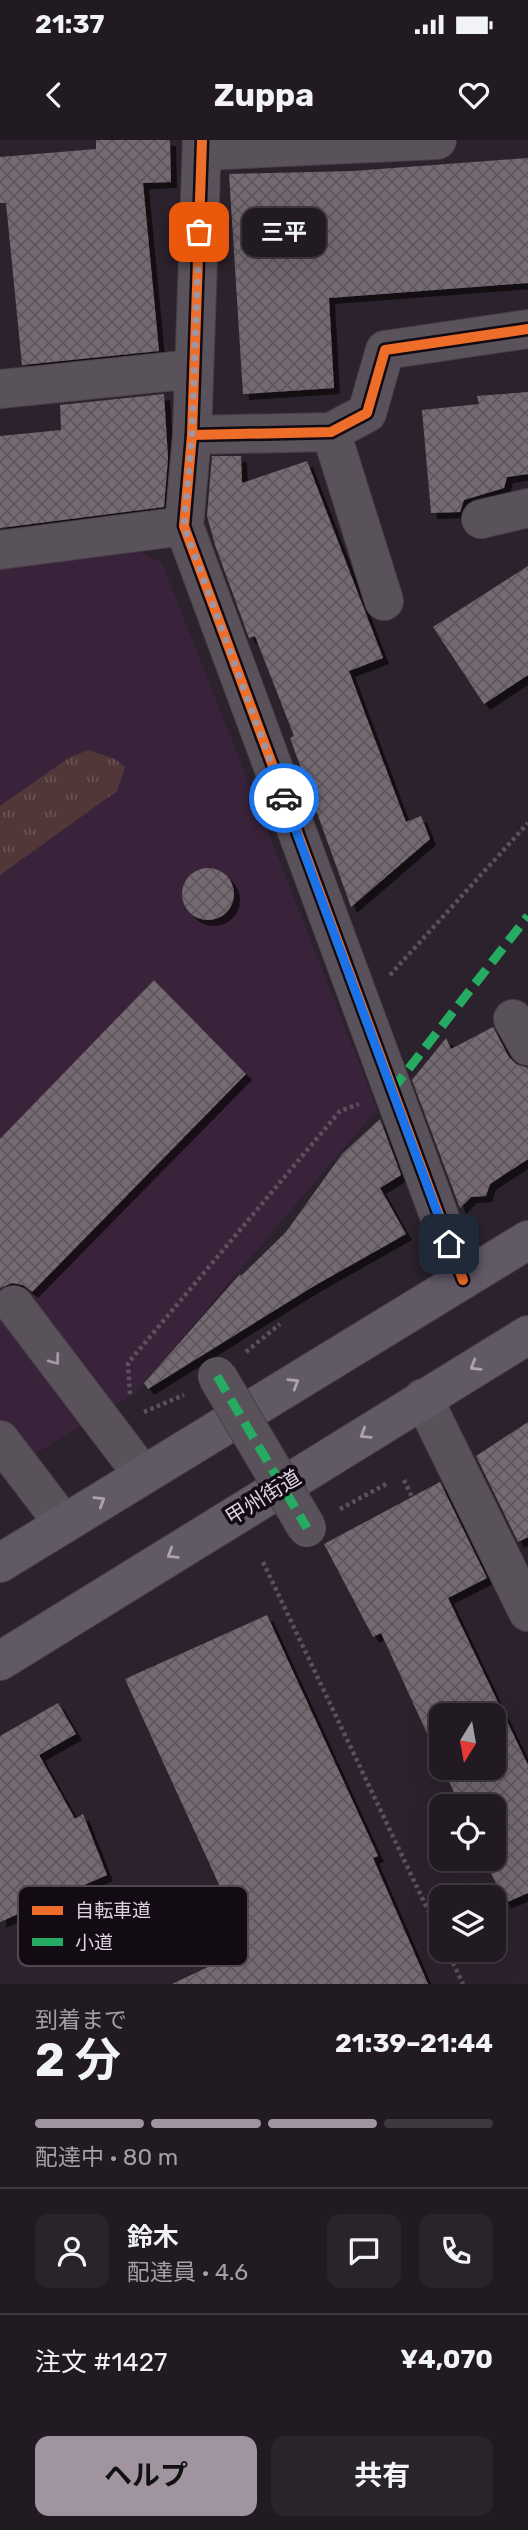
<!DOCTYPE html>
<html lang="ja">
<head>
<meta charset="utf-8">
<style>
	:root { --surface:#211a22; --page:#29232a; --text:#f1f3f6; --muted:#a2a1a5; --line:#3e3840; --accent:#a094a1 }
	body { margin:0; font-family:Rubik,"Noto Sans JP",sans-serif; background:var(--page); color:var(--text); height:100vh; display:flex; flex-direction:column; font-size:26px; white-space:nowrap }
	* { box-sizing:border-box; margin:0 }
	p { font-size:23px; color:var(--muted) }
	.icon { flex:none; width:38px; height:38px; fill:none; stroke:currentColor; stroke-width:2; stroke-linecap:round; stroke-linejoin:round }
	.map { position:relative; height:1844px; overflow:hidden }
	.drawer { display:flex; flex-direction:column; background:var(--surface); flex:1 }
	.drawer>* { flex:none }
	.needle { width:46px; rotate:191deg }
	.buttons { position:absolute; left:429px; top:1563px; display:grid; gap:14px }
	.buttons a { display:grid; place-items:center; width:77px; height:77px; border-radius:14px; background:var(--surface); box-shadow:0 7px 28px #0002,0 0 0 2px var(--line); font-size:35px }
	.pin { position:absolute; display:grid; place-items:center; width:60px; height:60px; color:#fff; margin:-30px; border-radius:14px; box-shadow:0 4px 10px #0006 }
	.courier { position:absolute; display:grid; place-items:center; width:70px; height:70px; margin:-35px; border:5px solid #1a73e8; border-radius:50%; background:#fff; color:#222; box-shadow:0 2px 9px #0007 }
	.bubble { position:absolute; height:49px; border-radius:14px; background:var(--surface); box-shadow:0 7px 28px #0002,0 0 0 2px var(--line); font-size:23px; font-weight:700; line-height:49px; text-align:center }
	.overview em { font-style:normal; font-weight:700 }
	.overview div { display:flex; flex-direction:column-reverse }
	.overview { display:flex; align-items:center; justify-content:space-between; height:119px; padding:0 35px }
	h1 { font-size:46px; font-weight:700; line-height:52px }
	.bar { display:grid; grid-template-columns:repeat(4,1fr); gap:10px 7px; align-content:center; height:84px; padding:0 35px }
	.bar i { height:9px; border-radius:5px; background:var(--line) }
	.bar .on { background:var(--accent) }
	.bar p { grid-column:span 4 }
	.line { display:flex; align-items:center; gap:18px; padding:0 35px; border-top:2px solid var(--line) }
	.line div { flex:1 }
	.round { display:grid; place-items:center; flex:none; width:74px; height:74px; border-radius:14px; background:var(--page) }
	.button { display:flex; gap:14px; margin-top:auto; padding:14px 35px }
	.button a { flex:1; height:80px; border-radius:14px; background:var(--accent); color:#111; font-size:28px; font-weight:700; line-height:80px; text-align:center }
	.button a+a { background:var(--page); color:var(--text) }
	.status { display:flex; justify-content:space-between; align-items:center; height:49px; padding:0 35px; background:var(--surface); direction:ltr }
	.status svg { height:19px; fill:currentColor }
	header { display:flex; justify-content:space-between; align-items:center; height:91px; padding:0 35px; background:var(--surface); font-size:32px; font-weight:700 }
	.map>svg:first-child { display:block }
</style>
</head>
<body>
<div class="status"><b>21:37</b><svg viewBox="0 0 49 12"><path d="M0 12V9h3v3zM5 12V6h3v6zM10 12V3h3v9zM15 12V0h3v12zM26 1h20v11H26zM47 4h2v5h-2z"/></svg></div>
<header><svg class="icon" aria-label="back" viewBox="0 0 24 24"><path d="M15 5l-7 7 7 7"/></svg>Zuppa<svg class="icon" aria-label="heart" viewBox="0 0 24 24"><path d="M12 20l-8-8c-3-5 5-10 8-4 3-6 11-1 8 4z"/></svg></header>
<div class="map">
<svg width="528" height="1844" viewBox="0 0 528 1844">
	<defs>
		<pattern id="grass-tufts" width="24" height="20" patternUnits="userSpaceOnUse" patternTransform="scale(1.75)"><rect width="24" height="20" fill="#513738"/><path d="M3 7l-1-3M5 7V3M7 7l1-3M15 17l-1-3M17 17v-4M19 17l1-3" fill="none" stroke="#6a5354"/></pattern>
		<pattern id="building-cross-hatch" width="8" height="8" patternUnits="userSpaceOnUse" patternTransform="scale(1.75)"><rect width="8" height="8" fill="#756a71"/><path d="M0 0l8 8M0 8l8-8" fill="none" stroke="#5e575c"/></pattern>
		<filter id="shadow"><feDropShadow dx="6" dy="6" stdDeviation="0" flood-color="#0009"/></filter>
	</defs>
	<rect width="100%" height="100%" fill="#2c222d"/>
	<polygon fill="#39233b" points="124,404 162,423 377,969 134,1254 0,1335 0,421"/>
	<polygon fill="url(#grass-tufts)" points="89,610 115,619 125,627 117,651 0,735 0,666 70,617"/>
	<g fill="url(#building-cross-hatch)" filter="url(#shadow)">
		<polygon points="96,0 170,0 171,42 143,43 159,211 22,225 6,63 0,63 0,17 96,9"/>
		<polygon points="528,18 528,143 329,158 334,248 243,254 229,34 353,31"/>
		<polygon points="528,252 528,334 507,337 504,348 464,360 460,372 431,373 422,270 479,264 477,256"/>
		<polygon points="164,254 168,318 164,367 0,388 0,296 61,290 60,265"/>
		<polygon points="212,316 241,316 242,343 307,321 383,518 349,531 406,682 421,676 430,699 351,767 290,598 294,596 255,496 249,498 215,405 207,376"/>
		<polygon points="528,426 528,535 484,564 433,487"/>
		<circle cx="208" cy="754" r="26"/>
		<polygon points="154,840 246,934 32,1152 23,1145 12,1143 0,1148 0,999"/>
		<polygon points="493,887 509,917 516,924 528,928 528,1019 490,1044 486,1056 471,1057 460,1068 412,940 446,898 451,909"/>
		<polygon points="380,979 401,1035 380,1048 406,1094 314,1146 148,1249 144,1243 240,1134 241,1136 286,1092 342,1014"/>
		<polygon points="528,1282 528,1397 518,1402 476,1316"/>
		<polygon points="440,1342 487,1438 448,1458 528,1625 528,1753 505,1763 484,1718 494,1718 494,1666 460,1666 443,1628 494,1628 494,1575 441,1575 441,1624 381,1493 373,1497 324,1404"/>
		<polygon points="267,1475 378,1716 373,1718 428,1844 172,1844 248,1808 125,1539"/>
		<polygon points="58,1563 76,1594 39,1615 75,1679 83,1674 107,1735 0,1782 0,1596"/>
	</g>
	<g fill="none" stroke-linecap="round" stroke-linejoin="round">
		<g stroke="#483f49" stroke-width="40">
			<g id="minor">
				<polyline points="202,0 192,295 184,386 463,1140"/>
				<polyline points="202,11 437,0"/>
				<polyline points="0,249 194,229"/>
				<polyline points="331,292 384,461"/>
				<polyline points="192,295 331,292 367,273 385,210 528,189"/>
				<polyline points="481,379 528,368"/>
				<polyline points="0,410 184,386"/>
				<polyline points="513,879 528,906"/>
				<polyline points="14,1165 143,1335"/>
				<polyline points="423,1258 528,1472"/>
				<polyline points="0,1300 64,1384"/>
			</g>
		</g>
		<g stroke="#483f49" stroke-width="40">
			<g id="highway">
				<polyline points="0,1423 528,1100"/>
				<polyline points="0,1521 528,1195"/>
			</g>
		</g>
		<g stroke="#5a525b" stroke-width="4.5" stroke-dasharray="3.5 3.5" stroke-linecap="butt">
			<polyline points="390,835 528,683"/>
			<polyline points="246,1212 280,1184"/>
			<polyline points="130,1254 128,1223 340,971 359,964"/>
			<polyline points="144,1272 184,1255"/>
			<polyline points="404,1340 413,1359"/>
			<polyline points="340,1369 388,1343"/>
			<polyline points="263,1422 441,1798"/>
			<polyline points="447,1810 463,1844"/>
		</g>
		<use href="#minor" stroke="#5a525a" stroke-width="38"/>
		<use href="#highway" stroke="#625967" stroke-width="38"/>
		<g stroke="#483f49" stroke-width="40" stroke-linecap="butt">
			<polyline id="minor-bridge" points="217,1236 307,1388"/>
		</g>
		<use href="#minor-bridge" stroke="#5a525a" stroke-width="38"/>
		<g stroke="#26ab63" stroke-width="9" stroke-dasharray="18 9" stroke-linecap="butt">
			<polyline points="392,950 528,776"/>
			<polyline points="217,1236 307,1388"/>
		</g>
		<g stroke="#130b14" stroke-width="15">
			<g id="cycleway">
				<polyline points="202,0 192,295 184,386 463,1140"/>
				<polyline points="192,295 331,292 367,273 385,210 528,189"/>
			</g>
		</g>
		<use href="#cycleway" stroke="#ee6e29" stroke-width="10"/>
	</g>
	<defs><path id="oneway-chevron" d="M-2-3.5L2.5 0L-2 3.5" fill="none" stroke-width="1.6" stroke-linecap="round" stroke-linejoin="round" transform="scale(1.75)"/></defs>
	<use stroke="#a398a4" href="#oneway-chevron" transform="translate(55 1220) rotate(53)"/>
	<g stroke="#ada2b0">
		<use href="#oneway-chevron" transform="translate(475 1226) rotate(149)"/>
		<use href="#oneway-chevron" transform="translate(294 1243) rotate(-31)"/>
		<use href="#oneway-chevron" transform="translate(365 1294) rotate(148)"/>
		<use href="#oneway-chevron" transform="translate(100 1361) rotate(-32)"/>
		<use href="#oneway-chevron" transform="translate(172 1414) rotate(148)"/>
	</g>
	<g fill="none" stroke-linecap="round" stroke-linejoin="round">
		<polyline stroke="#a094a1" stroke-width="7" stroke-dasharray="0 12.6" points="199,92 192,295 184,386 284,658"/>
		<polyline stroke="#1a73e8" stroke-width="9" points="284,658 449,1104"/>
	</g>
	<g text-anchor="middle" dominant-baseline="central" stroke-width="7" stroke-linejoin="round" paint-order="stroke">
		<g font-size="21" fill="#dfd2e0" stroke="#130b14">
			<text transform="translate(263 1357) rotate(-32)">甲州街道</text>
		</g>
	</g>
	<rect x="18" y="1746" width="230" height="80" rx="10" fill="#130b14" stroke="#504751" stroke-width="2"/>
	<rect x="32" y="1766" width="31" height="9" fill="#ee6e29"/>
	<rect x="32" y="1798" width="31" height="8" fill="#26ab63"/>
	<g font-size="19" fill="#dfd2e0">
		<text x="75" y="1777">自転車道</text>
		<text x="75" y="1809">小道</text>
	</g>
</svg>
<div class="buttons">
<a><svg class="needle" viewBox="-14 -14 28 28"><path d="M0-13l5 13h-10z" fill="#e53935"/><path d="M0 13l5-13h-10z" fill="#a2a1a5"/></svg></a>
<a><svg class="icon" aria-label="locate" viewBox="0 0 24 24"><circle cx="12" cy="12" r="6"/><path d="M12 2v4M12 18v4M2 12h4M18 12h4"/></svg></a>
<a><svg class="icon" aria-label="layers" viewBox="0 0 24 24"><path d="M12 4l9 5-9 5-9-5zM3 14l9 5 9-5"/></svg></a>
</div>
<div class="pin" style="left:199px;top:92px;background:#ea580c"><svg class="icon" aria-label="bag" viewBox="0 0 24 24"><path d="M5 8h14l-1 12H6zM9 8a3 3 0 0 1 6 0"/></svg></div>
<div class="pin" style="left:449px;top:1104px;background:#1f2937"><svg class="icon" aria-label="home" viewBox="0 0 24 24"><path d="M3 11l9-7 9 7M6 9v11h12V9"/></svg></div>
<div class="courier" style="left:284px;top:658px"><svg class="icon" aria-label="car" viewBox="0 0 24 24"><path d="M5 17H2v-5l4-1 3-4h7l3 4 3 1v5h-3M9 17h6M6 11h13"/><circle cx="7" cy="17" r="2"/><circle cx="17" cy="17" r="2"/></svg></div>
<div class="bubble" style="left:242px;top:68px;width:84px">三平</div>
</div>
<section class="drawer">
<div class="overview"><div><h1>2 分</h1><p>到着まで</p></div><em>21:39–21:44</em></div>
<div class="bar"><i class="on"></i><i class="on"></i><i class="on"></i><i></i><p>配達中 · 80 m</p></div>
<div class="line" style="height:126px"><a class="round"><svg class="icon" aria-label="person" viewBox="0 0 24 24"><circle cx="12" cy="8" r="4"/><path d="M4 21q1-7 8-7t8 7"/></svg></a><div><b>鈴木</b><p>配達員 · 4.6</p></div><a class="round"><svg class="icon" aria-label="chat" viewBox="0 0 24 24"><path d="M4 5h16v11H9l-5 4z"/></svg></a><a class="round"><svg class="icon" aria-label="phone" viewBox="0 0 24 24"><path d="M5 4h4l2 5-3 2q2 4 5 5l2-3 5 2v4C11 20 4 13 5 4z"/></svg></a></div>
<div class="line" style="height:91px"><div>注文 #1427</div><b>¥4,070</b></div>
<div class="button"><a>ヘルプ</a><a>共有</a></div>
</section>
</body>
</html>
